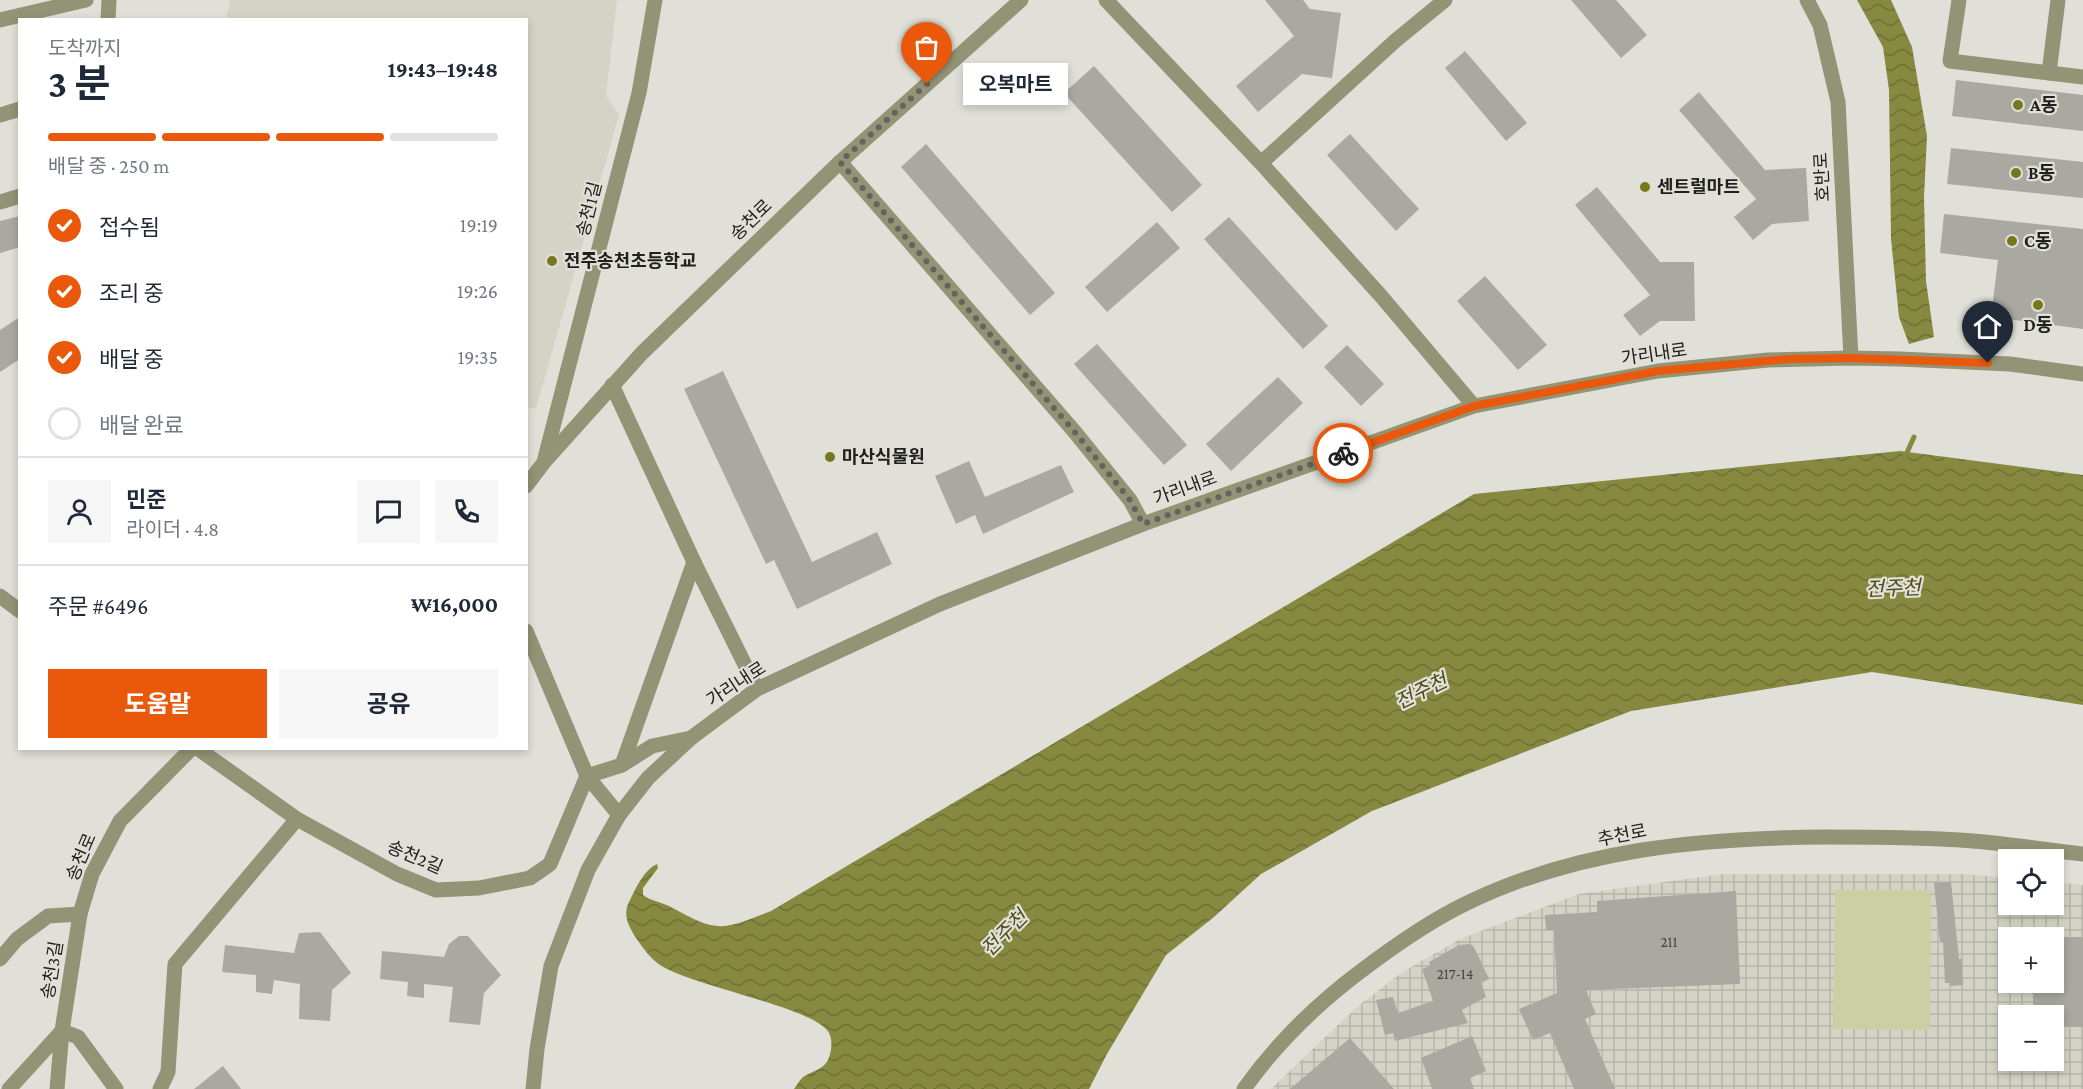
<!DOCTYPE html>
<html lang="ko">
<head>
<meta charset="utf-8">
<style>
	:root { --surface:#fff; --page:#f6f6f7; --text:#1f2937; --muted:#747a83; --line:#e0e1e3; --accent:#ea580c }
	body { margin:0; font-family:"Crimson Pro","Noto Sans KR",serif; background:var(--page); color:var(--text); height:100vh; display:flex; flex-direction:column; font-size:22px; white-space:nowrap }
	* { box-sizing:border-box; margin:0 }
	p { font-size:20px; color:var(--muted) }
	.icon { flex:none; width:33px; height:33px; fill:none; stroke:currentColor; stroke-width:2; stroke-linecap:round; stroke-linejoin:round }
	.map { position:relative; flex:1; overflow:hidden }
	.panel { position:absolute; left:18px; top:18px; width:510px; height:732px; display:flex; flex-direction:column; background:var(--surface); border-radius:0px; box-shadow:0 3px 9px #0003 }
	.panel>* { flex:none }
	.controls { position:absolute; left:1998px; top:849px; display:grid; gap:12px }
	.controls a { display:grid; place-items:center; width:66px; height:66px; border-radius:0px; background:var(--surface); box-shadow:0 3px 9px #0003; font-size:30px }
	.pin { position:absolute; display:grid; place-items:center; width:51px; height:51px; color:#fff; margin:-62px -26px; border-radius:50% 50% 50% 0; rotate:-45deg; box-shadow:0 0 6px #0007 }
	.pin .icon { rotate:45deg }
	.courier { position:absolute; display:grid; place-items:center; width:60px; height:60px; margin:-30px; border:4px solid #ea580c; border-radius:50%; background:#fff; color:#222; box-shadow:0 2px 8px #0007 }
	.bubble { position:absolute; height:42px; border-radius:0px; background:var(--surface); box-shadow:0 3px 9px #0003; font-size:20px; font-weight:700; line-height:42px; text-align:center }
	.summary em { font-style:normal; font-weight:700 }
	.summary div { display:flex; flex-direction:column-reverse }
	.summary { display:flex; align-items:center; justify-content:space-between; height:102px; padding:0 30px }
	h1 { font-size:39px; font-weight:700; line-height:45px }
	.bar { display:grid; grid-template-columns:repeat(4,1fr); gap:9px 6px; align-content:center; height:72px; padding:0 30px }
	.bar i { height:8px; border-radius:4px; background:var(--line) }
	.bar .active { background:var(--accent) }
	.bar p { grid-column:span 4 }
	.line { display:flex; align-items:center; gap:15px; padding:0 30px; border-top:2px solid var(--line) }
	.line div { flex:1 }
	.round { display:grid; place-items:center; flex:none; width:63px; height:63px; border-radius:0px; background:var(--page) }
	ol { padding:0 30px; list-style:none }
	li { display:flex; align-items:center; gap:18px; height:66px }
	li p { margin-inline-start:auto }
	li .icon { padding:6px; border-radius:50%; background:var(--accent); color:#fff; stroke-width:4 }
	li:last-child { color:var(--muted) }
	li i { width:33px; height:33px; border:3px solid var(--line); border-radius:50% }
	.button { display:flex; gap:12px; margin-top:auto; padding:12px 30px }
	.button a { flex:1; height:69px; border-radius:0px; background:var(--accent); color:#fff; font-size:24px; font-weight:700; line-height:69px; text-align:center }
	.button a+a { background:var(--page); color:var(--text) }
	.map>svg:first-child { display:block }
</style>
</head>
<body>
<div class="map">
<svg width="2083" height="1089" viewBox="0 0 2083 1089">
	<defs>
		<pattern id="industrial-grid" width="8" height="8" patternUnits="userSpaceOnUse" patternTransform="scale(1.5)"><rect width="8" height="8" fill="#d3d4c5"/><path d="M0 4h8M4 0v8" fill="none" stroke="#b5b6a9"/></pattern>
		<pattern id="water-waves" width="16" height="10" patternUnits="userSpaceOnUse" patternTransform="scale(1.5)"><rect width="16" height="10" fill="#878940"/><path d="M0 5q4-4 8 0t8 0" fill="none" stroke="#6e7035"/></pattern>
	</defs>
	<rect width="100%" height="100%" fill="#e0e0d8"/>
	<polygon fill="#d3d4c5" points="230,0 617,0 606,96 619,115 536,409 526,406 526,20 226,19"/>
	<path fill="url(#industrial-grid)" fill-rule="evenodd" d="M1722,874H1964L2008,878V904H2054V882L2083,885V1089H1271L1358,1006L1404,971L1462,938L1579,894ZM2008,938H2054V982H2008ZM2008,1016H2054V1060H2008Z"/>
	<polygon fill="#cccea3" points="1835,890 1931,890 1930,1030 1833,1029"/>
	<g fill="url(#water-waves)">
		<polygon points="1857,0 1891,0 1912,47 1927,136 1924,197 1926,281 1934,337 1909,344 1899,317 1891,239 1889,90 1883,47"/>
		<path d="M1900,451L2083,475V705L1872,672L1631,711L1372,811L1261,874L1214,917L1166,955L1107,1054L1089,1089H794C797,1085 799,1081 802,1078C808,1073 816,1071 822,1067C831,1061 834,1042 829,1033C815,1007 693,987 660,965C650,958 643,948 636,938C628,925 622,914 630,900C636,888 644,870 657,864L658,868L643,888V895C651,901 661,902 669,906C718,933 720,931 771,911L1474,494Z"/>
	</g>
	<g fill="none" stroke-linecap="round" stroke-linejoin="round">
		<polyline stroke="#878940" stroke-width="5" points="1905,457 1914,437"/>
	</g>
	<g fill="#a9a9a1">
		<polygon points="1265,0 1303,0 1310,9 1341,13 1332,78 1302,74 1258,112 1236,86 1294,36"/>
		<polygon points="1571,0 1616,0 1647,35 1621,58"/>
		<polygon points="1465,51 1527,123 1506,141 1445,68"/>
		<polygon points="1094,66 1202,185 1172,212 1064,93"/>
		<polygon points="1956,80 2083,95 2083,131 1952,116"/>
		<polygon points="1699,92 1765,170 1806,168 1809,221 1772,224 1753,240 1734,217 1756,199 1679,110"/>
		<polygon points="1350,134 1419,209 1396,231 1327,155"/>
		<polygon points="926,144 1055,293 1030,315 901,167"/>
		<polygon points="1951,148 2083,162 2083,198 1947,184"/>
		<polygon points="1597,187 1660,262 1694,262 1695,321 1660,321 1640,336 1623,315 1650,295 1575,205"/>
		<polygon points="1944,214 2083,229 2083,329 1991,317 1998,260 1940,253"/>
		<polygon points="20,216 20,247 0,253 0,221"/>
		<polygon points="1229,217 1328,326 1303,349 1204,239"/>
		<polygon points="1157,222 1180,248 1107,312 1085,287"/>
		<polygon points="1485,276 1547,345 1518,370 1457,301"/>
		<polygon points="20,317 20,359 0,372 0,330"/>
		<polygon points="1097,344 1187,445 1164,465 1074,364"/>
		<polygon points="1347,345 1384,384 1361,406 1324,367"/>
		<polygon points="723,371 812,562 877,532 892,564 797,609 774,560 766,564 684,389"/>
		<polygon points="1278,377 1303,403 1231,471 1206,444"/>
		<polygon points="969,461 985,497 1061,465 1074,492 983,534 975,515 956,524 935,476"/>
		<polygon points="1951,882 1959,959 1962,959 1963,985 1950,986 1950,983 1945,983 1943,942 1940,942 1934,883"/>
		<polygon points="1736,891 1740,984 1586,990 1596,1014 1585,1019 1615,1089 1574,1089 1550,1033 1533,1040 1519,1009 1557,993 1554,930 1546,930 1545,915 1597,912 1597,901"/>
		<polygon points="320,932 351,973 332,990 330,1021 299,1019 300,984 274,980 272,994 256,992 256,975 222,972 225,945 294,953 299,933"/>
		<polygon points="459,936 468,936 501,975 484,993 480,1025 449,1022 453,987 424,984 424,998 407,996 408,982 380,979 382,951 444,957 449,944"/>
		<polygon points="2054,937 2083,937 2083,1027 2054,1027 2054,1016 2034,1016 2032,982 2054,982"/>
		<polygon points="1469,944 1473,946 1476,951 1489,979 1481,983 1486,997 1462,1010 1468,1023 1395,1041 1393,1033 1385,1035 1376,1000 1393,997 1398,1013 1433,1001 1422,969 1430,966 1429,962 1459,945"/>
		<polygon points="1472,1036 1486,1071 1470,1078 1474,1089 1432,1089 1421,1058"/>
		<polygon points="1350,1038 1394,1089 1290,1089"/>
		<polygon points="223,1066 241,1089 194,1089"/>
	</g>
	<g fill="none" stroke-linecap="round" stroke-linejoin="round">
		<g stroke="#929475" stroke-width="15">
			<polyline points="1106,0 1261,163 1381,296 1474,406"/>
			<polyline points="1807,0 1820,25 1838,102 1851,358"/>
			<polyline points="1959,0 1950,61 2083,77"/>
			<polyline points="0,20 86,0"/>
			<polyline points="108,20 109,0"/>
			<polyline points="2049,73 2058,0"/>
			<polyline points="0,115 20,109"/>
			<polyline points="840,162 1074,431 1130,500 1143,524"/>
			<polyline points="1261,163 1395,41 1445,0"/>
			<polyline points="0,202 20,196"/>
			<polyline points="612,385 694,562 757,689"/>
			<polyline points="545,458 639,93 655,0"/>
			<polyline points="526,486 545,461 642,353 840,162 1021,0"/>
			<polyline points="0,596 20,611"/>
			<polyline points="526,631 587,776 619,815"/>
			<polyline points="197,748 297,819 397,874 436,890 479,888 530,878 550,864 587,776 622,765 652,746 691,738"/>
			<polyline points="622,765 694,562"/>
			<polyline points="0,959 17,939 48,916 80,914"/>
			<polyline points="9,1089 62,1031 78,1037 116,1089"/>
			<polyline points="57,1089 62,1031 80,914 92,874 120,821 192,748"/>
			<polyline points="160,1089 168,1072 175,964 297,819"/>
			<polyline points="533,1089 537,1049 551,966 588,870 619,815 648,778 691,738 757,689 940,604 1143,524 1474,406 1658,371 1768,360 1851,358 1900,359 2010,364 2083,374"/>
			<path d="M1244,1089C1276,1044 1317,1004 1361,971C1394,946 1428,922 1465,904C1577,849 1702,838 1825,837C1874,837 1924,837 1973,841C2010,844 2046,850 2083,854"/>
		</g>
	</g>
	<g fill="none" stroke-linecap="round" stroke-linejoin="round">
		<polyline stroke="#63645f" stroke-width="6" stroke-dasharray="0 10.8" points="927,84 840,162 1074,431 1130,500 1143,524 1343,453"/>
		<polyline stroke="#ea580c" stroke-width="8" points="1343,453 1474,406 1658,371 1789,359 1851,358 1988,363"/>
	</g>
	<g fill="#76771e" stroke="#e0e0d8" stroke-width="2">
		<circle cx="2018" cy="105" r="6"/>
		<circle cx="2016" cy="173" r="6"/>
		<circle cx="1645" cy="187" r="6"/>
		<circle cx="2012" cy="241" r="6"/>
		<circle cx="552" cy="261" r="6"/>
		<circle cx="2038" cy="305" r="6"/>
		<circle cx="830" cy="457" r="6"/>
	</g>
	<g text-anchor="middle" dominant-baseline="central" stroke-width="4.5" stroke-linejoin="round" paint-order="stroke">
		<g font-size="15" fill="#42433f">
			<text x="1669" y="942">211</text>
			<text x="1455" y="974">217-14</text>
		</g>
		<g font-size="18" font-weight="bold" fill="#20211e" stroke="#e0e0d8" text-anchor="start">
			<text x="2030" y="105">A동</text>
			<text x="2028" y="173">B동</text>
			<text x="1657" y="187">센트럴마트</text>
			<text x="2024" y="241">C동</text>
			<text x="564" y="261">전주송천초등학교</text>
			<text x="2038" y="325" text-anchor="middle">D동</text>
			<text x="842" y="457">마산식물원</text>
		</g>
		<g font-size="18" fill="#20211e" stroke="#e0e0d8">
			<text transform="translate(1822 177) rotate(-93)">호반로</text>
			<text transform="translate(589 209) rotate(-76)">송천1길</text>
			<text transform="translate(751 220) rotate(-44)">송천로</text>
			<text transform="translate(1654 354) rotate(-8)">가리내로</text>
			<text transform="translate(1185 488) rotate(-20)">가리내로</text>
			<text transform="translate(736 684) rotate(-33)">가리내로</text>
			<text transform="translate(1622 835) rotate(-11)">추천로</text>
			<text transform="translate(81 857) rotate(-67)">송천로</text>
			<text transform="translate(415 857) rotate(23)">송천2길</text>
			<text transform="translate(52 970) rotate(-81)">송천3길</text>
		</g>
		<g font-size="20" font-style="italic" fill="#4b4b13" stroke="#e0e0d8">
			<text transform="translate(1893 588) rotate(-2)">전주천</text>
			<text transform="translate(1421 691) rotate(-26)">전주천</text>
			<text transform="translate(1004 933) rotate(-45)">전주천</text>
		</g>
	</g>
</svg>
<div class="controls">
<a><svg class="icon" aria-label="locate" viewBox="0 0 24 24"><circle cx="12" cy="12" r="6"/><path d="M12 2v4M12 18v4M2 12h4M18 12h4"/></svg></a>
<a>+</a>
<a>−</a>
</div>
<div class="pin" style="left:927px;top:84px;background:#ea580c"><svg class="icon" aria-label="bag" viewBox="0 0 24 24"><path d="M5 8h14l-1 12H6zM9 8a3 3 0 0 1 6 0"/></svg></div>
<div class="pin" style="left:1988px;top:363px;background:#1f2937"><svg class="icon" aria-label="home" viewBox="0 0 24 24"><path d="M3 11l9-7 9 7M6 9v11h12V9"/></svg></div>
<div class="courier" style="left:1343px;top:453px"><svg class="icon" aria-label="bike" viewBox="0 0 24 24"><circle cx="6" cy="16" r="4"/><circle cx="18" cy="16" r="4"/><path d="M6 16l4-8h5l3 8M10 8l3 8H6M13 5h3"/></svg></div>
<div class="bubble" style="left:963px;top:63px;width:105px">오복마트</div>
<section class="panel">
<div class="summary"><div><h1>3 분</h1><p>도착까지</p></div><em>19:43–19:48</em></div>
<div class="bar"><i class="active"></i><i class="active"></i><i class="active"></i><i></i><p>배달 중 · 250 m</p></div>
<ol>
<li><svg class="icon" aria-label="check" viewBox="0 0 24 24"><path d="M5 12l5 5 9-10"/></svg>접수됨<p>19:19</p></li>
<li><svg class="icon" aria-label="check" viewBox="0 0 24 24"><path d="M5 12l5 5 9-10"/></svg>조리 중<p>19:26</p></li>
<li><svg class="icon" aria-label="check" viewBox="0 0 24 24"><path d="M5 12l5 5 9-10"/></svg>배달 중<p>19:35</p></li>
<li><i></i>배달 완료</li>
</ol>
<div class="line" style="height:108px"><a class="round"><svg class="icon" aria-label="person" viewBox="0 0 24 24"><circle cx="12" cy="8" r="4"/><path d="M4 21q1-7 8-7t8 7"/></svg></a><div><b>민준</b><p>라이더 · 4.8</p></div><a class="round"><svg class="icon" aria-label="chat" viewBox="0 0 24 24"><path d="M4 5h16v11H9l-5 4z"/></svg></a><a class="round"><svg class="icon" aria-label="phone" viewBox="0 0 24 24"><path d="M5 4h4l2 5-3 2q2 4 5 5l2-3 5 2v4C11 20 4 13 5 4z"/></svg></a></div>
<div class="line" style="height:78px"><div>주문 #6496</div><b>₩16,000</b></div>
<div class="button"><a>도움말</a><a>공유</a></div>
</section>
</div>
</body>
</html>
